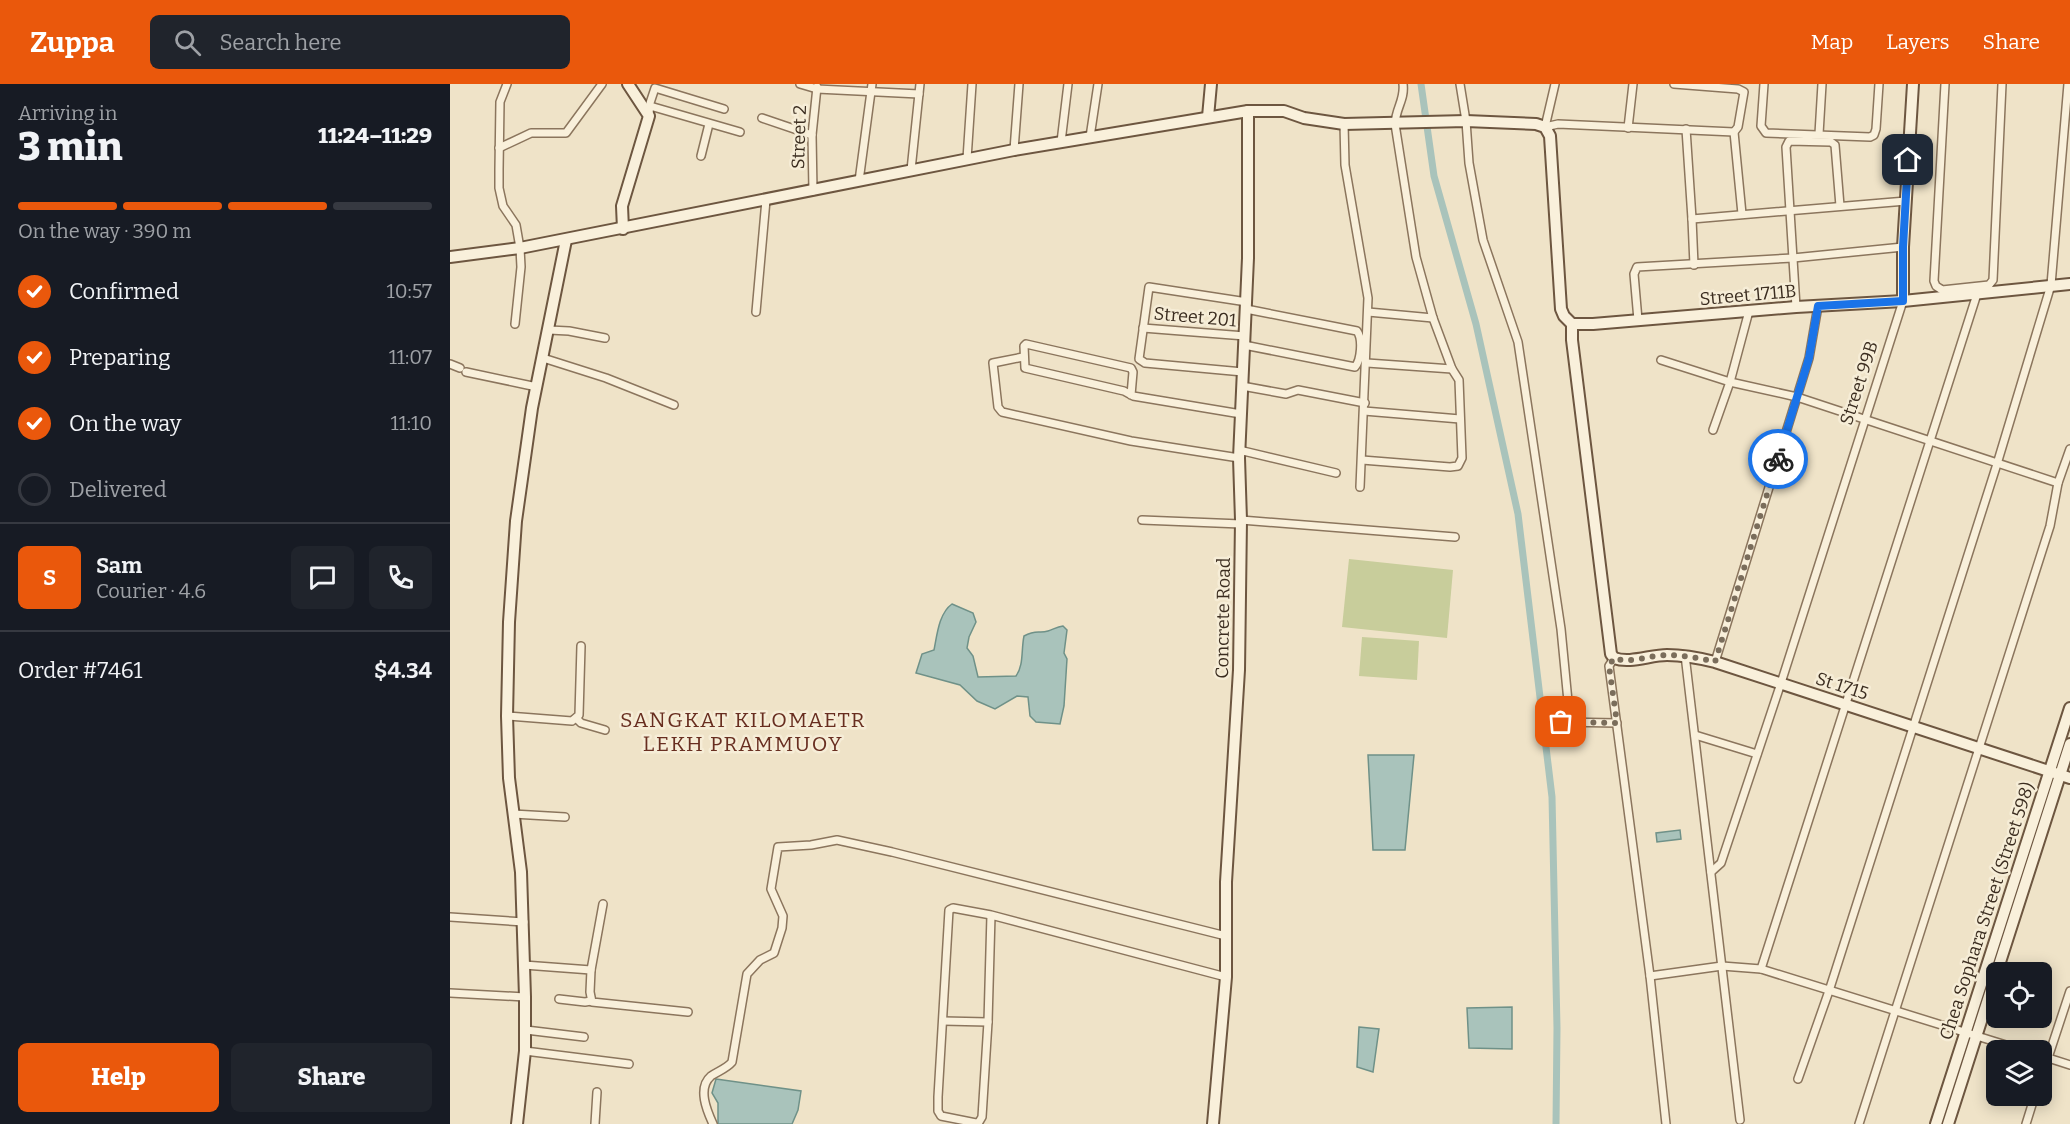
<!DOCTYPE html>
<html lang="en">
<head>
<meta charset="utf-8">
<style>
	:root { --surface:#171b24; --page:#20242c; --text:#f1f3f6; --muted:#9ea1a6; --line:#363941; --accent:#ea580c }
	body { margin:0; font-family:Bitter,serif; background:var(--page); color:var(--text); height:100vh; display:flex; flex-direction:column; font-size:22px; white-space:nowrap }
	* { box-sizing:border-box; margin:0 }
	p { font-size:20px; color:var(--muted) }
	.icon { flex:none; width:33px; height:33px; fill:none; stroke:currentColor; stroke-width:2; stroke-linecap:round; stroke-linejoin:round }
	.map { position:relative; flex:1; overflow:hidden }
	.panel { display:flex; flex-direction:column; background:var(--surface); width:450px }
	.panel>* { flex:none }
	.buttons { position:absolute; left:1536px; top:878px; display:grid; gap:12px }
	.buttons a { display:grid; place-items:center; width:66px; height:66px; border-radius:9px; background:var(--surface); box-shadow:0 3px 15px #0003; font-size:30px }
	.pin { position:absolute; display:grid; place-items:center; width:51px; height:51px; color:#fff; margin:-26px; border-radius:12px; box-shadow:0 3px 9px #0006 }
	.courier { position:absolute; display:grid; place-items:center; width:60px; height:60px; margin:-30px; border:4px solid #1a73e8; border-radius:50%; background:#fff; color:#222; box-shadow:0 2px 8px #0007 }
	.headline em { font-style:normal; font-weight:800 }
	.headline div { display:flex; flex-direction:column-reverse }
	.headline { display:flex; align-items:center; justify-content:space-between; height:102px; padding:0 18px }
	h1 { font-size:39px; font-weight:800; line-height:45px }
	.bar { display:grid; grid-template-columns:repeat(4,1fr); gap:9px 6px; align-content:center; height:72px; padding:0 18px }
	.bar i { height:8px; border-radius:4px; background:var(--line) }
	.bar .active { background:var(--accent) }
	.bar p { grid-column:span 4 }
	.line { display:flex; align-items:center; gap:15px; padding:0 18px; border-top:2px solid var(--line) }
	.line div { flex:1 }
	.round { display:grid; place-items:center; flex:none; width:63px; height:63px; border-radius:9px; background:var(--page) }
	ol { padding:0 18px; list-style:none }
	li { display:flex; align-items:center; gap:18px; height:66px }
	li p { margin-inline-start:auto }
	li .icon { padding:6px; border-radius:50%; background:var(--accent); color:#fff; stroke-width:4 }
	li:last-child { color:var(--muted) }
	li i { width:33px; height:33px; border:3px solid var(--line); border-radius:50% }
	.cta { display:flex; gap:12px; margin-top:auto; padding:12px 18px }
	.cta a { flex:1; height:69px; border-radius:9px; background:var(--accent); color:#fff; font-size:24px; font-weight:800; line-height:69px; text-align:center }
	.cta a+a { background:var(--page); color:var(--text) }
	header { display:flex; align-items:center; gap:36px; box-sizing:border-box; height:84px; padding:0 30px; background:var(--accent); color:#fff }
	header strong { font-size:28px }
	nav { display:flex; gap:33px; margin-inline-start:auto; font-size:21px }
	.search { width:420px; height:54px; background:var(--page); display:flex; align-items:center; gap:15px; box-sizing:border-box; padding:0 21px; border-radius:9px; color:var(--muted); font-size:22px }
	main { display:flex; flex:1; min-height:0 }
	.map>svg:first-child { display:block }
</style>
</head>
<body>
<header>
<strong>Zuppa</strong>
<div class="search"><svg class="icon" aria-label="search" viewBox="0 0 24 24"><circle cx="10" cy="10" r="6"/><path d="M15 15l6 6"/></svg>Search here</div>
<nav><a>Map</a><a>Layers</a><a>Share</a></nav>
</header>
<main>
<section class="panel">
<div class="headline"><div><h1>3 min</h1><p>Arriving in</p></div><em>11:24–11:29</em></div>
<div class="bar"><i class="active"></i><i class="active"></i><i class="active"></i><i></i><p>On the way · 390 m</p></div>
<ol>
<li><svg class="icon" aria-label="check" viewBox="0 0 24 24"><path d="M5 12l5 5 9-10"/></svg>Confirmed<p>10:57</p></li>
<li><svg class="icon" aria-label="check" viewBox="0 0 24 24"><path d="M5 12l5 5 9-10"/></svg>Preparing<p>11:07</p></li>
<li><svg class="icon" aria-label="check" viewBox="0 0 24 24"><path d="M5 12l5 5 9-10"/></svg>On the way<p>11:10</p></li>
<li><i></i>Delivered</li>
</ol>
<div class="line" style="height:108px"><b class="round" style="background:var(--accent);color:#fff">S</b><div><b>Sam</b><p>Courier · 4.6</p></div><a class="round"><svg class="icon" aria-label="chat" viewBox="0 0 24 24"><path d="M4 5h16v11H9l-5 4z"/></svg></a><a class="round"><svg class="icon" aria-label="phone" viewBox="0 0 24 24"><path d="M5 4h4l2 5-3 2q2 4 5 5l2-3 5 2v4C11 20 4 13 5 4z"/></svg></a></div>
<div class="line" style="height:78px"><div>Order #7461</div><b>$4.34</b></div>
<div class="cta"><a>Help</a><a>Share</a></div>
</section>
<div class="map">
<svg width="1620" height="1040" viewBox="0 0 1620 1040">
	<rect width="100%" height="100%" fill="#efe3c8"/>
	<g fill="#c8cd9b">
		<polygon points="899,475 1003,486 997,554 892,543"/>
		<polygon points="912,553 969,557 967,596 909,592"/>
	</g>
	<g fill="#a9c3bb" stroke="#6f9188" stroke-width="1.5">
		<path d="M502,520L523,529L526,538L519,553L517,564L523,572L528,593L566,592C574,581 571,566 574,552C587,545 589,550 598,547C604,545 607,543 613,542L617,546L614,569L617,575L614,622L610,640L586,638L580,632L578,613L567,612L545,625L527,617L510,601L466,589L472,570L484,566C487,551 489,529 502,520Z"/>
		<polygon points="918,671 964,671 955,766 923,766"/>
		<polygon points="1230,746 1231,755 1207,758 1206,749"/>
		<polygon points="1062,923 1062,965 1019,964 1017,924"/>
		<polygon points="909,943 929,945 923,988 907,983"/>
		<polygon points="266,995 351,1007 348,1026 342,1040 268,1040 268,1019 262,1009"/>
	</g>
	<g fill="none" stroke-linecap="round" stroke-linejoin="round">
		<polyline stroke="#a9c3bb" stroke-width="7" points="971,0 984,92 1026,240 1068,430 1102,713 1107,944 1106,1040"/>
		<g stroke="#8b755d" stroke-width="10">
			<g id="street">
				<polyline points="57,0 50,18 49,85 49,104 53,122 66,141 70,164 71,183 65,240"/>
				<polyline points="350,0 367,5 469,10"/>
				<polyline points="1010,0 1016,37 1019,79 1033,156 1068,258 1111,545 1120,638"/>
				<polyline points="1105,0 1095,43 1108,40 1284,48"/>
				<polyline points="1224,0 1288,5 1294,8 1288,43 1284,48 1292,130"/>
				<polyline points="1314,0 1311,42 1316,49 1420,53 1424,51 1426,45 1429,0"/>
				<polyline points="1495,0 1484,197 1486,202 1492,206 1539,201 1543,196 1552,0"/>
				<polyline points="200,22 290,48"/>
				<polyline points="199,30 200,19 205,4 274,25"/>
				<polyline points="312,34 362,51"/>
				<polyline points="894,40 895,81 918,214 910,403"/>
				<polyline points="1178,44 1183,0"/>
				<polyline points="1236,45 1242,135 1456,117"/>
				<polyline points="1369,50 1372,0"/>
				<polyline points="640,53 648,0"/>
				<polyline points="611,58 618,0"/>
				<polyline points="49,64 81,49 116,49 152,0"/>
				<polyline points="564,66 569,0"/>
				<polyline points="251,72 259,40"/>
				<polyline points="517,75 522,0"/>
				<polyline points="461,86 470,0"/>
				<polyline points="409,97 422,0"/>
				<polyline points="363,107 362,51 367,3"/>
				<polyline points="1242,135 1244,181"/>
				<polyline points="1346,223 1336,63 1339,57 1381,58 1385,61 1390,122"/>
				<polyline points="306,228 316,116"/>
				<polyline points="918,228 983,234"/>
				<polyline points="1188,236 1184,190 1187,183 1343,174 1453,163"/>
				<polyline points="693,244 795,252"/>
				<polyline points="99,246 119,247 155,254"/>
				<path d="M794,261L905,283C911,276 913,255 907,247L796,225"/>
				<polyline points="573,273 543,279 548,323 552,328 681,357 789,374"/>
				<polyline points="93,274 156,294 224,321"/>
				<polyline points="1211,276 1280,298 1347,313 1608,399"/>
				<polyline points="917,279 1002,285"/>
				<polyline points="0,280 10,284"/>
				<polyline points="16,288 87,303"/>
				<polyline points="793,288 695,279 689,275 699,203 797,218"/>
				<polyline points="792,302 836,310 848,306 915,319"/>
				<polyline points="681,311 683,288 681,284 576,260 574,262 575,284 674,307 683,312 791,330"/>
				<polyline points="914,327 1010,335"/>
				<polyline points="1263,346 1280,298 1299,227"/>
				<polyline points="789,366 886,389"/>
				<path d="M912,376L1000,383L1008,382L1012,374L1009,296L1002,285L983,234L966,173L945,40C946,23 955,16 953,0"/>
				<polyline points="692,436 791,440"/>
				<polyline points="791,436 1005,453"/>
				<polyline points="1235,571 1290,1036"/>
				<polyline points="1164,574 1159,582 1200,892 1216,1040"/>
				<polyline points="1265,578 1359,274 1368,222"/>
				<polyline points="57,632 122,637 129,631 131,562"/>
				<polyline points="127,635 131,639 155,646"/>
				<polyline points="1111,638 1167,639"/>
				<polyline points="1245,651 1307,670"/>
				<polyline points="63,730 115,733"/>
				<polyline points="1261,788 1271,779 1331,599 1453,217"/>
				<polyline points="541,831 538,938 532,1033 529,1038 526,1039 491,1032 488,1027 488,1013 499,826 503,824 541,831 776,893"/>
				<polyline points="0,833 74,838"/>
				<polyline points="74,881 141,886 153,820"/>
				<polyline points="1311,885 1527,210"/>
				<polyline points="141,886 140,908 142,918 238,928"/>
				<polyline points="1200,892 1272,882 1311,885 1572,966"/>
				<polyline points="0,909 75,913"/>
				<polyline points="109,915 135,918 141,917"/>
				<polyline points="493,937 538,938"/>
				<polyline points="76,946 134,953"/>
				<polyline points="75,967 179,980"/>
				<polyline points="1592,972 1620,981"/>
				<polyline points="1592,992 1620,907"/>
				<polyline points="1348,995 1379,907 1547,380 1601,201 1618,0"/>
				<polyline points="145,1040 147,1008"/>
				<path d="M263,1040C257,1027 247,1004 261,992C268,987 276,985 282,978L297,890L310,876L324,869L332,844L333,832L321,805L328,763L361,761L387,756L442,768L776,852"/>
				<polyline points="1409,1040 1600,442 1608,399 1620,365"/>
				<polyline points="1576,1040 1585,1011"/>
			</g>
		</g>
		<g stroke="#6d5640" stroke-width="14">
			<g id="secondary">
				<polyline points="758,33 761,0"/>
				<polyline points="173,145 172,122 199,32 178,0"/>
				<path d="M0,173L70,164L564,66L798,27H834L854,34L894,40L1016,37L1086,40L1095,43L1100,52L1111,225L1114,232L1122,240V256L1161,570L1164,574C1180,580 1200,571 1217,571C1233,571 1249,574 1265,578L1620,694"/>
				<polyline points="1453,217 1453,163 1463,0"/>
				<polyline points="1122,240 1143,240 1346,223 1453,217 1620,200"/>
				<polyline points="67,1040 75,967 75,913 71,788 59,694 57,632 59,538 66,437 82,324 116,156"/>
				<polyline points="763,1040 776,893 776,798 789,586 791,436 789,374 798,174 798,27"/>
				<polyline points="1486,1040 1620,624"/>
				<polyline points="1498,1040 1620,660"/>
			</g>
		</g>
		<use href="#street" stroke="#f9f0db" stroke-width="7"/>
		<use href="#secondary" stroke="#f9f0db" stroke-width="10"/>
	</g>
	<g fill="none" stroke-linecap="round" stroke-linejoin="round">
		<path stroke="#7a6d5b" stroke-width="6" stroke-dasharray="0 10.8" d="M1111,638L1167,639L1159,582L1164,574C1180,580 1200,571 1217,571C1233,571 1249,574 1265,578L1328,375"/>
		<polyline stroke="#1a73e8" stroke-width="8" points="1328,375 1359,274 1368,222 1453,217 1453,163 1458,76"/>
	</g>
	<g text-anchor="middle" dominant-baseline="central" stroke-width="5" stroke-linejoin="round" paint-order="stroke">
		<g font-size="18" fill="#3b2d20" stroke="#f6edd7">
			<text transform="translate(349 53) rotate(-88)">Street 2</text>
			<text transform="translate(1298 211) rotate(-5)">Street 1711B</text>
			<text transform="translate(745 233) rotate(5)">Street 201</text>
			<text transform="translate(1409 299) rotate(-72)">Street 99B</text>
			<text transform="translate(773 534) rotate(-89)">Concrete Road</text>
			<text transform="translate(1392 602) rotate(18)">St 1715</text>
			<text transform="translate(1537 827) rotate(-72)">Chea Sophara Street (Street 598)</text>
		</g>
		<g font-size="21" letter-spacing="1.5" fill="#682e20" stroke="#f6edd7">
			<text x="293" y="636">SANGKAT KILOMAETR<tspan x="293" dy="24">LEKH PRAMMUOY</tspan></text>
		</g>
	</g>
</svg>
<div class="buttons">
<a><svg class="icon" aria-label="locate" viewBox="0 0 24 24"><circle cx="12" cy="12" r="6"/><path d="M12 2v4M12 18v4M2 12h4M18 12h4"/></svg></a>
<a><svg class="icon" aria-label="layers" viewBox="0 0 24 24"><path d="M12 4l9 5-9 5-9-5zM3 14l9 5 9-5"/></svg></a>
</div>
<div class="pin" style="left:1111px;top:638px;background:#ea580c"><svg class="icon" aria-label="bag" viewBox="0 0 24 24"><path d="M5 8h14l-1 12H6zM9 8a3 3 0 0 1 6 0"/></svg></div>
<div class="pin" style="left:1458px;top:76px;background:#1f2937"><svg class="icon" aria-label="home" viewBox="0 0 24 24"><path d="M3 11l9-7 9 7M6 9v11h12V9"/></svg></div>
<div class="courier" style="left:1328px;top:375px"><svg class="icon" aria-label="bike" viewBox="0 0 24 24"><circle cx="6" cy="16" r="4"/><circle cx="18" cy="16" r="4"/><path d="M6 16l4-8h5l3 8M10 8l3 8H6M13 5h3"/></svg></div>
</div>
</main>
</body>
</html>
